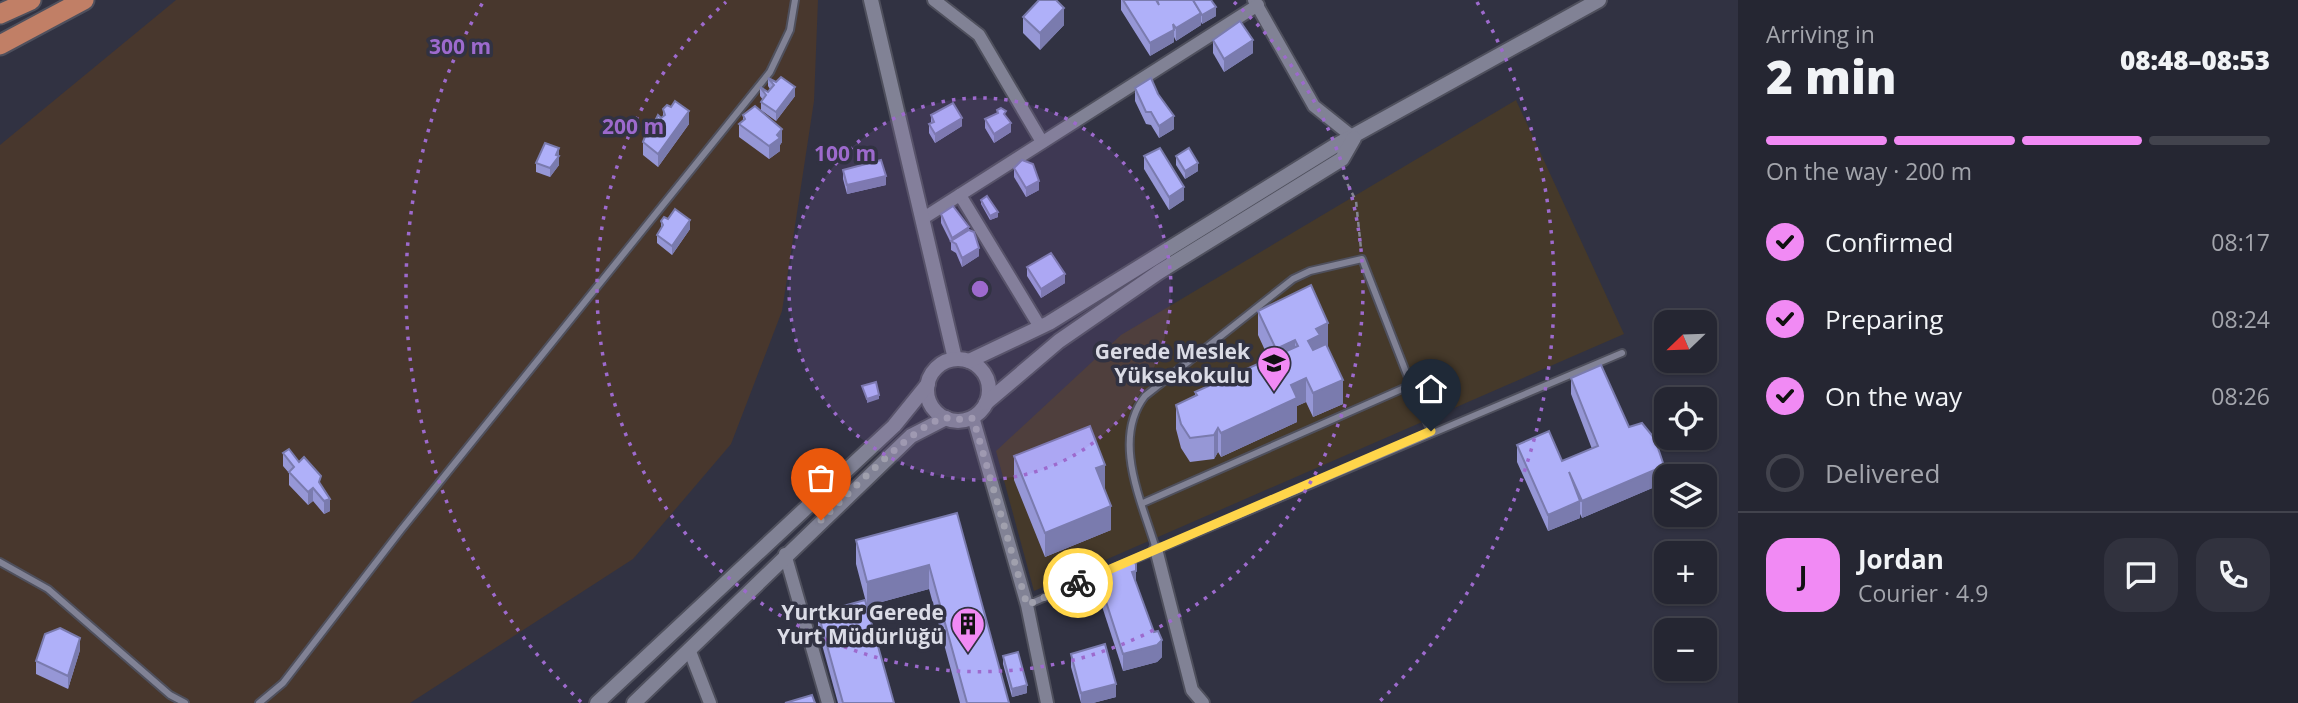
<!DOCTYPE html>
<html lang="en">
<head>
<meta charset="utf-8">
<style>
	:root { --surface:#252632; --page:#31323e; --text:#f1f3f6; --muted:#a3a5ac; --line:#42434d; --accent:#f18af4 }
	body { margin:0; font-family:"Open Sans",sans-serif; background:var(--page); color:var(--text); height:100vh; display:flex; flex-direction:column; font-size:26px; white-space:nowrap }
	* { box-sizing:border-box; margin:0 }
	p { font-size:23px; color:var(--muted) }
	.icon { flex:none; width:38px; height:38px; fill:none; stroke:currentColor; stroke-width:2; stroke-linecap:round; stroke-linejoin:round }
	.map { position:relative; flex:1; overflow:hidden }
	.drawer { display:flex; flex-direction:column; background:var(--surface); width:560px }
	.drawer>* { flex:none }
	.needle { width:46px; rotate:247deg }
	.tools { position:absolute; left:1654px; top:310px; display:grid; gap:14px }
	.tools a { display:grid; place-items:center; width:63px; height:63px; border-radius:14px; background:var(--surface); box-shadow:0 2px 5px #0004,0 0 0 2px var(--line); font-size:35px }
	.pin { position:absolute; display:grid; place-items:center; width:60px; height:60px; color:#fff; margin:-72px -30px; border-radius:50% 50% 50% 0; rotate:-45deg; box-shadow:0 0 7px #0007 }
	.pin .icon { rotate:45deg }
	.courier { position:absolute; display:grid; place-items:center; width:70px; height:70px; margin:-35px; border:5px solid #ffd54a; border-radius:50%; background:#fff; color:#222; box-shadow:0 2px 9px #0007 }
	.summary em { font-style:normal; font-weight:800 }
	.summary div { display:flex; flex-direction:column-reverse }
	.summary { display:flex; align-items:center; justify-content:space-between; height:119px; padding:0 28px }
	h1 { font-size:46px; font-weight:800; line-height:52px }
	.bar { display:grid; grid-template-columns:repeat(4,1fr); gap:10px 7px; align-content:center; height:84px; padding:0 28px }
	.bar i { height:9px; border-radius:5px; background:var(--line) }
	.bar .active { background:var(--accent) }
	.bar p { grid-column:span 4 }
	.line { display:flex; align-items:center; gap:18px; padding:0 28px; border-top:2px solid var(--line) }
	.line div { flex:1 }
	.round { display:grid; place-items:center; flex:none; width:74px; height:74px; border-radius:21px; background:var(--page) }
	ol { padding:0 28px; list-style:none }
	li { display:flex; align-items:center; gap:21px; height:77px }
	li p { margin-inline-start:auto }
	li .icon { padding:7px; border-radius:50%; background:var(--accent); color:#111; stroke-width:4 }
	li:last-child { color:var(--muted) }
	li i { width:38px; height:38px; border:4px solid var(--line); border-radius:50% }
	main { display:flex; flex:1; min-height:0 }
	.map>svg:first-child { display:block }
</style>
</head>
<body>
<main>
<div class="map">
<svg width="1738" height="703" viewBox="0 0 1738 703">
	<rect width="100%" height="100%" fill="#313242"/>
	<polygon fill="#48372d" points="176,0 818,0 814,101 782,311 731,444 633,559 410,703 0,703 0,145"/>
	<polygon fill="#45392a" points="1516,100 1624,334 1034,591 996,451 1121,335"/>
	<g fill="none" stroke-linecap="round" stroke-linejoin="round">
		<g stroke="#4f505d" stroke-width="10">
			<g id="service">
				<polyline points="1411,385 1431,431"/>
				<path d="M1143,503L1411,385L1362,259L1310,271L1293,279L1145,396C1111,440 1142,502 1156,549"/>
				<polyline points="0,562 48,589 170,695 185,703"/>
				<polyline points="1027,605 1622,353"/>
				<polyline points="259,703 283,683 401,530 770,72 790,30 795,0"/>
			</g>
		</g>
		<g stroke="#4f505d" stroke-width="16">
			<g id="minor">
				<polyline points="934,0 979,35 1042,142"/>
				<polyline points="1254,0 1314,106 1354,138"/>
				<polyline points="960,195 1040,327"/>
				<polyline points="922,219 1258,5"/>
				<polyline points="973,417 1027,605 1047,703"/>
				<polyline points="1156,549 1192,690 1203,703"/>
				<polyline points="785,554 828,703"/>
				<polyline points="689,649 710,703"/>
			</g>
		</g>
		<g stroke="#4f505d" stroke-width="18">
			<g id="tertiary">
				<polyline points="871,0 955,359"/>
				<circle cx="958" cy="390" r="31"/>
				<polyline points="969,361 1049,323 1333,147 1599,0"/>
				<polyline points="986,403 1059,341 1159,272 1342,159 1354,138"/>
				<polyline points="597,703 894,426 928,384"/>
				<polyline points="634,703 911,436 946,418"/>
			</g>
		</g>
		<g stroke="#4f505d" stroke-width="23">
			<g id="trunk">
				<polyline points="0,14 31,0"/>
				<polyline points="0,45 84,0"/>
			</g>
		</g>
		<polyline stroke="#848592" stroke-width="2.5" stroke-dasharray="5 5" stroke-linecap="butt" points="1343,175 1356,201 1361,249"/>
		<use href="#service" stroke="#818295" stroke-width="6"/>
		<use href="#minor" stroke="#818295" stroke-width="12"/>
		<use href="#tertiary" stroke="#818295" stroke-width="14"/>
		<use href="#trunk" stroke="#c17f66" stroke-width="19"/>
	</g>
	<g fill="#9697d6">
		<polygon points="1121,0 1211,0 1216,16 1202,24 1201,22 1201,25 1176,41 1174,37 1174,42 1150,56 1121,10"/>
		<polygon points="1023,17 1064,25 1040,50 1023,33"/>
		<polygon points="1213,40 1253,53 1224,72 1213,53"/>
		<polygon points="768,78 795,96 776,121 761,110 761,102 763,100 760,96 760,87 768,92 770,89 768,86"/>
		<polygon points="1135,88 1174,129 1159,138 1151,125 1146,124 1135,101"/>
		<polygon points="663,109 689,124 658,167 643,155 643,142 655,128 655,121 663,117"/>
		<polygon points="997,110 1006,117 1011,132 994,143 985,128 985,119 997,114"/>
		<polygon points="743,115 782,142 780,145 780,151 769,159 739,137 739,124 743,120"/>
		<polygon points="931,115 962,126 935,143 929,133 929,124 931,123"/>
		<polygon points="559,148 559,165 550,177 536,172 536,163"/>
		<polygon points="1144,156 1184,200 1169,210 1144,169"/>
		<polygon points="1176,156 1198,171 1185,179 1176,165"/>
		<polygon points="1014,168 1039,190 1026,197 1014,177"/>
		<polygon points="843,170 886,185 847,194 843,179"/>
		<polygon points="981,200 998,217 990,220 981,204"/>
		<polygon points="941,214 969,230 979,256 962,267 956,253 951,250 951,243 941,223"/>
		<polygon points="661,221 690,229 672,255 657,243 657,235 661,229"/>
		<polygon points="1027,267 1065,283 1041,298 1027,276"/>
		<polygon points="1258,311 1328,347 1343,404 1313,417 1306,402 1297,406 1297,422 1221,457 1218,452 1214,459 1190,462 1181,448 1176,429 1176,405 1195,396 1195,392 1269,359 1258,335"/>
		<polygon points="1571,378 1629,427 1664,483 1582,518 1580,514 1580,518 1548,531 1517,462 1517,445 1562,461 1592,449 1571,394"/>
		<polygon points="283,453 299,462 321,486 330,511 324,514 313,501 308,505 289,485 289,473 283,466"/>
		<polygon points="1014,456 1105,489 1104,489 1111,530 1045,557 1014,480"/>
		<polygon points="957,513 1009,703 960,703 929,589 867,606 856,564 856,540"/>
		<polygon points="1098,577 1136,584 1162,657 1157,662 1123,671 1098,594"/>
		<polygon points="818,613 894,703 838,703 818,630"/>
		<polygon points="80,650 68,689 36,674 36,661"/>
		<polygon points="1071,654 1116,697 1093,703 1081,703 1071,667"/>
		<polygon points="1003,656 1027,693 1012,697 1003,664"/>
	</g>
	<g fill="#7a7bae">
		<polygon points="1216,7 1216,16 1202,24 1202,15"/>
		<polygon points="1064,8 1064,25 1040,50 1040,33"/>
		<polygon points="1201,13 1201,25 1176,41 1176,28"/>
		<polygon points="1174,30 1174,42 1150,56 1150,43"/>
		<polygon points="1253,40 1253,53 1224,72 1224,59"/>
		<polygon points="795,87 795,96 776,121 776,112"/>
		<polygon points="689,111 689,124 658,167 658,154"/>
		<polygon points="1174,116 1174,129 1159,138 1159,126"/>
		<polygon points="962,118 962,126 935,143 935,134"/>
		<polygon points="1011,123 1011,132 994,143 994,134"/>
		<polygon points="782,129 782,142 780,145 780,151 769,159 769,146"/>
		<polygon points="559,148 559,165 550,177 550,168"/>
		<polygon points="1198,163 1198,171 1185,179 1185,171"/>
		<polygon points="886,176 886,185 847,194 847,185"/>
		<polygon points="1039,181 1039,190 1026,197 1026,188"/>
		<polygon points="1184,187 1184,200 1169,210 1169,197"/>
		<polygon points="998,212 998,217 990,220 990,216"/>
		<polygon points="690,220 690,229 672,255 672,246"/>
		<polygon points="969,227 969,236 952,242 952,238"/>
		<polygon points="979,248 979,256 962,267 962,258"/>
		<polygon points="1065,274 1065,283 1041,298 1041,289"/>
		<polygon points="1328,323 1328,347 1308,365 1308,341 1316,329"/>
		<polygon points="1295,340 1295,364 1276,373 1276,349"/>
		<polygon points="1306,378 1306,402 1297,406 1297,422 1221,457 1221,433 1291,385"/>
		<polygon points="1343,380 1343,404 1313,417 1313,393"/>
		<polygon points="879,395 879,399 867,403 867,399"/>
		<polygon points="1218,428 1218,452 1214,459 1214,435"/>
		<polygon points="1105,465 1105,489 1096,492 1096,468"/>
		<polygon points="1664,466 1664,483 1582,518 1582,501"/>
		<polygon points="313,488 313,501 308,505 308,492"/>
		<polygon points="330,499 330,511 324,514 324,501"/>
		<polygon points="1580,501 1580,518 1548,531 1548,515"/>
		<polygon points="1111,506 1111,530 1045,557 1045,533"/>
		<polygon points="1136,564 1136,588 1132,572"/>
		<polygon points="929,565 929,589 867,606 867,582"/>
		<polygon points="80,638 80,650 68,689 68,676"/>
		<polygon points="1162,640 1162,657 1157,662 1123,671 1123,654"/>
		<polygon points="1116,684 1116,697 1093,703 1081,703 1081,693"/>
		<polygon points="1027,685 1027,693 1012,697 1012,689"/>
	</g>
	<g fill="#afb0f9" stroke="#7a7bae" stroke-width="2">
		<polygon points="1039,0 1056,0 1064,8 1040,33 1023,17"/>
		<polygon points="1123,0 1156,0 1159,5 1157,0 1193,0 1201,13 1176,28 1173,24 1174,30 1150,43"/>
		<polygon points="1193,0 1211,0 1216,7 1202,15"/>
		<polygon points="1240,21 1253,40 1224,59 1213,40"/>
		<polygon points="781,77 795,87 776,112 761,102 766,95 760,87 768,92 774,85 768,78 776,82"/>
		<polygon points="1151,78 1158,94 1174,116 1159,126 1151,112 1146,112 1135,88"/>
		<polygon points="675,101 689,111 658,154 643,142 648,129 652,131 657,126 655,121 658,115 661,118 665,115 663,109 667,105 671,107"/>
		<polygon points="953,103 962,118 935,134 929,124 934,122 931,115"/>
		<polygon points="755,106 782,129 777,135 780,138 769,146 739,124 745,119 743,115"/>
		<polygon points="1001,108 1006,111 1004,114 1011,123 994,134 985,119 998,113 997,110"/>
		<polygon points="545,143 559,148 556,155 559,156 550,168 536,163"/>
		<polygon points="1160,148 1184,187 1169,197 1144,156"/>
		<polygon points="1189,148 1198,163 1185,171 1176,156"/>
		<polygon points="881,160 886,176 847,185 843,170"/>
		<polygon points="1022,160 1033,164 1039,181 1026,188 1014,168"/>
		<polygon points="987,196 998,212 990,216 981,200"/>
		<polygon points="953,206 969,227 952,238 941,214"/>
		<polygon points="675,209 690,220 672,246 657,235 663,225 661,221 664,217 668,219"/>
		<polygon points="969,230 974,232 979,248 962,258 956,244 951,241"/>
		<polygon points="1051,253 1065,274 1041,289 1027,267"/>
		<polygon points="1311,285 1328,323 1316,329 1320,335 1308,341 1313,350 1326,344 1343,380 1313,393 1306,378 1291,385 1297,398 1221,433 1218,428 1214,435 1190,438 1181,424 1176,405 1197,395 1195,392 1298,346 1295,340 1276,349 1258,311"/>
		<polygon points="1601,365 1629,427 1642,423 1655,439 1664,466 1582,501 1569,472 1580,501 1548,515 1517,445 1549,431 1562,461 1598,446 1571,378"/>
		<polygon points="876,382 879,395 867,399 862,386"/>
		<polygon points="1090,426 1105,465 1096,468 1111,506 1045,533 1014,456"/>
		<polygon points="289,449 299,462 304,457 321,476 319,482 330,499 324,501 313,488 308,492 289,472 294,467 283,453"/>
		<polygon points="957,513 1009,703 967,703 929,565 867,582 856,540"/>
		<polygon points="1130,560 1136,564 1136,571 1132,572 1154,632 1158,631 1162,640 1157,645 1123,654 1098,577 1125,566"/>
		<polygon points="865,600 894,703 843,703 818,613"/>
		<polygon points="60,628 80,638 68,676 36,661 45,634"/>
		<polygon points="1105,644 1116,684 1081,693 1071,654"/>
		<polygon points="1018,652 1027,685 1012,689 1003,656"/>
		<polygon points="812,695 815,703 785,703"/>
	</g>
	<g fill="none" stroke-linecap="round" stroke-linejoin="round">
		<path stroke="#a0a0ad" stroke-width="7" stroke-dasharray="0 12.6" d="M821,520C845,498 916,421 946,418C956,418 962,421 973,418L1027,605L1078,583"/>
		<polyline stroke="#ffd54a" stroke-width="9" points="1078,583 1431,431"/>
	</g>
	<circle cx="980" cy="289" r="191" fill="#9d6acd" fill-opacity=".12"/>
	<g fill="none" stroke="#9d6acd" stroke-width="3.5" stroke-dasharray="3.5 7">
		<circle cx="980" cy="289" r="191"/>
		<path d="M1234 2A383 383 0 1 1 726 2"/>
		<path d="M581 702A574 574 0 0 1 483 2M1477 2A574 574 0 0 1 1379 702"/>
	</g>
	<defs>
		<g id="university-pin" transform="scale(1.75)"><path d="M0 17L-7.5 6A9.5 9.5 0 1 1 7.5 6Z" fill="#f18af4" stroke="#313242"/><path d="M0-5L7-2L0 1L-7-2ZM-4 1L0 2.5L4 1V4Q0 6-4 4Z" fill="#111"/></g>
		<g id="building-pin" transform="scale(1.75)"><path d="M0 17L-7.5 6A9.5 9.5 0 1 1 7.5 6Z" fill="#f18af4" stroke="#313242"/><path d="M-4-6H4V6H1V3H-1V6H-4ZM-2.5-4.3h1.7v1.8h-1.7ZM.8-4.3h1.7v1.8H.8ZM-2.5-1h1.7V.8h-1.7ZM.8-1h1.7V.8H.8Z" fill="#111"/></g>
	</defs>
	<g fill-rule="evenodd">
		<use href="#university-pin" x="1274" y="363"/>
		<use href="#building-pin" x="968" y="624"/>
	</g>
	<g text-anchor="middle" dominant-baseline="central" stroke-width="7" stroke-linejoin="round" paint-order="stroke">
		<g font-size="21" font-weight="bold" fill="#dbdce6" stroke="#313242" text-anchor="end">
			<text x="1250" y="351">Gerede Meslek<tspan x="1250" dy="24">Yüksekokulu</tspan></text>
			<text x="944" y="612">Yurtkur Gerede<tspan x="944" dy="24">Yurt Müdürlüğü</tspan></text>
		</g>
	</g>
	<circle cx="980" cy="289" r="10" fill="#9d6acd" stroke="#313242" stroke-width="3.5"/>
	<g font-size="21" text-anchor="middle" font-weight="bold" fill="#9d6acd" stroke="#313242" stroke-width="7" stroke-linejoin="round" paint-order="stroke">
		<text x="460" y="54">300 m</text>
		<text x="633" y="134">200 m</text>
		<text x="845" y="161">100 m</text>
	</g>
</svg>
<div class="tools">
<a><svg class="needle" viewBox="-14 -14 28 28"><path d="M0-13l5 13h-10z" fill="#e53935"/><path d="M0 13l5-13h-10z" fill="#a3a5ac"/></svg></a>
<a><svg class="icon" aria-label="locate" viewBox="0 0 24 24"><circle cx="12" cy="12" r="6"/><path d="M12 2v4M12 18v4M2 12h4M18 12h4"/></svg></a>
<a><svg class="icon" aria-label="layers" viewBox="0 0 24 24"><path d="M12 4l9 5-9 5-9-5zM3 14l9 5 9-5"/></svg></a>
<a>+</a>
<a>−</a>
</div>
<div class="pin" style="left:821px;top:520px;background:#ea580c"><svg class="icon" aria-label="bag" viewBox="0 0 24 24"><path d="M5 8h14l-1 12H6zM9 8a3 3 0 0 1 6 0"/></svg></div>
<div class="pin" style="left:1431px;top:431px;background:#1f2937"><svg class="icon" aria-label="home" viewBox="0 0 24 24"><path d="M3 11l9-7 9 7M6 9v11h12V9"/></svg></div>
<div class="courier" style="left:1078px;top:583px"><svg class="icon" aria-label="bike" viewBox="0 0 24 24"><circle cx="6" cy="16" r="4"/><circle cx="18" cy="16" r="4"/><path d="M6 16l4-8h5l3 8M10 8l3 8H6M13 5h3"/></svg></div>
</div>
<section class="drawer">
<div class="summary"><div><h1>2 min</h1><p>Arriving in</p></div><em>08:48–08:53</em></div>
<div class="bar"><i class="active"></i><i class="active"></i><i class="active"></i><i></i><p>On the way · 200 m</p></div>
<ol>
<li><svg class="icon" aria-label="check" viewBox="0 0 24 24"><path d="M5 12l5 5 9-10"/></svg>Confirmed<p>08:17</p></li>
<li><svg class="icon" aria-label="check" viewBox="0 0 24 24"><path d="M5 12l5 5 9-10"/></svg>Preparing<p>08:24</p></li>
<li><svg class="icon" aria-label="check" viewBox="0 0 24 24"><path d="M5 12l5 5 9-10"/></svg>On the way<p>08:26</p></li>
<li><i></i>Delivered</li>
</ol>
<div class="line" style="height:126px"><b class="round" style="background:var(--accent);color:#111">J</b><div><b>Jordan</b><p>Courier · 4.9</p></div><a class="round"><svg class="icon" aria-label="chat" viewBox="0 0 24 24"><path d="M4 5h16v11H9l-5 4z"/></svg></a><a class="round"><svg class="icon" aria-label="phone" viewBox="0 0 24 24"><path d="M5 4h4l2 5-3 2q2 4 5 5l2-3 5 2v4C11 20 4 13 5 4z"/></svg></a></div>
</section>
</main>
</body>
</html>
